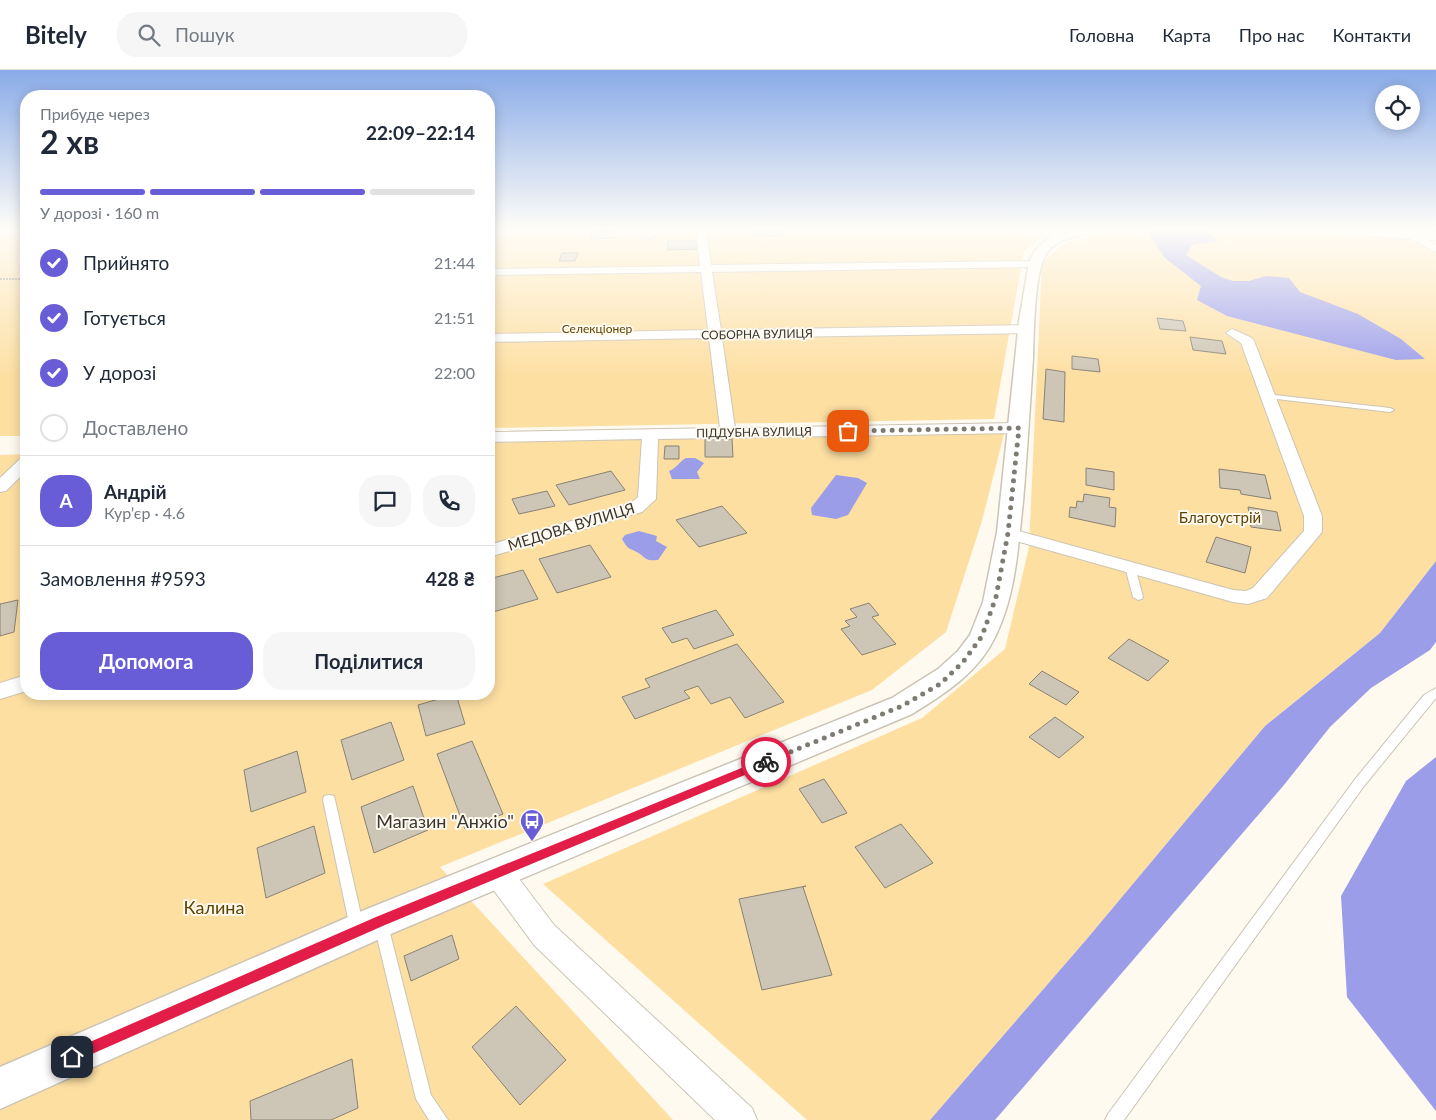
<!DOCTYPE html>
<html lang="uk">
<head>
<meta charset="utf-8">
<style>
	:root { --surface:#fff; --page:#f6f6f7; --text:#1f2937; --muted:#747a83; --line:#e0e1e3; --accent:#685dd7 }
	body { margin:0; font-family:Lato,sans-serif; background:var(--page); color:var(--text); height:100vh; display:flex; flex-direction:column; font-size:19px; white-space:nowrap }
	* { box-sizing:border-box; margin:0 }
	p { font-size:16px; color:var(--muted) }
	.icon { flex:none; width:28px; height:28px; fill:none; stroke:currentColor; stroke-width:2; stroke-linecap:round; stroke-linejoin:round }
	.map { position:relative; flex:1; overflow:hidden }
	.side { position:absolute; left:20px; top:20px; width:475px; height:610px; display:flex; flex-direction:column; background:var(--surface); border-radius:20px; box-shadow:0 2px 12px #0003 }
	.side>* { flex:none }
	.tools { position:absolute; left:1375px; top:15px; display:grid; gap:10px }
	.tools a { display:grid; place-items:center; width:45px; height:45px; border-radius:50%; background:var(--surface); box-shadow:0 2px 12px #0003; font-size:25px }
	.pin { position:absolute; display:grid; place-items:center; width:42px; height:42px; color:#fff; margin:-21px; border-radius:10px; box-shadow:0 2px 8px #0006 }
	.courier { position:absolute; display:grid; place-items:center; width:50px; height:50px; margin:-25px; border:4px solid #e11d48; border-radius:50%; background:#fff; color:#222; box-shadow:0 1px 6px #0007 }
	.head em { font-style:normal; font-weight:700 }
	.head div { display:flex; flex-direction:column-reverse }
	.head { display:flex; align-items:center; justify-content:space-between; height:85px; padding:0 20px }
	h1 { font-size:32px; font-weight:700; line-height:38px }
	.bar { display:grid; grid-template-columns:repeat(4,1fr); gap:8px 5px; align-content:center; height:60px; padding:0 20px }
	.bar i { height:6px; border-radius:4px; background:var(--line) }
	.bar .current { background:var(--accent) }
	.bar p { grid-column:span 4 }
	.line { display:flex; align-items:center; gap:12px; padding:0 20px; border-top:1px solid var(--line) }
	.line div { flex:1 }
	.round { display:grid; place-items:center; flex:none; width:52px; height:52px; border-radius:20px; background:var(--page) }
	ol { padding:0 20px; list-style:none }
	li { display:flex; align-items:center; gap:15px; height:55px }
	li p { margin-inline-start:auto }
	li .icon { padding:5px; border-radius:50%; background:var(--accent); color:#fff; stroke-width:4 }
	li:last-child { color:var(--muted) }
	li i { width:28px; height:28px; border:2px solid var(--line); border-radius:50% }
	.primary-button { display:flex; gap:10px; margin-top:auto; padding:10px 20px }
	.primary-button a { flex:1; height:58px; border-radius:20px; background:var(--accent); color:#fff; font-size:20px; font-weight:700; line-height:58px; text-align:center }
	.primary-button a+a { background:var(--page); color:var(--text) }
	header { display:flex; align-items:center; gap:30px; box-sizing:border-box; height:70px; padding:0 25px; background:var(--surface); border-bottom:1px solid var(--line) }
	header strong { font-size:24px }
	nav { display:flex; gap:28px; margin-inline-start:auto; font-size:18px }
	.search { width:350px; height:45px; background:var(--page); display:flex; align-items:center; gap:12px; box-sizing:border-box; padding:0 18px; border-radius:20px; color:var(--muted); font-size:19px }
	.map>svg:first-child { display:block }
</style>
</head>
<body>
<header>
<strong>Bitely</strong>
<div class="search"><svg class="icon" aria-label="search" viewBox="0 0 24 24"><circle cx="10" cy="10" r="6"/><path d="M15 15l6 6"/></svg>Пошук</div>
<nav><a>Головна</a><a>Карта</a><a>Про нас</a><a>Контакти</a></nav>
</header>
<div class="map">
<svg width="1436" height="1050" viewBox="0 0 1436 1050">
	<rect width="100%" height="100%" fill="#fffaf0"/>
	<g fill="#fddfa2">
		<rect x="0" y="160" width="26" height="206"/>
		<polygon points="489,160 1031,160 1040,168 1024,181 994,349 489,358"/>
		<polygon points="1118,160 1281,160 1436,169 1436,491 1380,563 1265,656 1086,870 930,1050 807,1050 543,814 922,648 1005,579 1029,477 1042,192 1067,172"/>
		<polygon points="995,361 1004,364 982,451 946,562 872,620 440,797 673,1050 0,1050 0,385 26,384 26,624 489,624 489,373"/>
	</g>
	<g fill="#9c9de9">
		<polygon points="1146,160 1207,161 1218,171 1192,175 1186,185 1221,207 1233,211 1249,211 1266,206 1289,208 1300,222 1358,244 1401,269 1425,289 1396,290 1227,246 1197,230 1201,216 1165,188"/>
		<path d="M686,388H695L704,393L697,402L700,409H672L669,401C677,398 679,392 686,388Z"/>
		<polygon points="836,405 858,408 867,413 848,445 836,449 812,445 811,438"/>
		<path d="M639,461L657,466L656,471L667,477L658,490C648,491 647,490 640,484C630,477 629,482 622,469L625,465Z"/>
		<polygon points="1436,491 1436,572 1430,580 1371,618 1330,657 1284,715 995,1050 930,1050 1086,870 1265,656 1380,563"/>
		<polygon points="1436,687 1436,1041 1347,927 1341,826 1406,711"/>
	</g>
	<g fill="#cdc5b5" stroke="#898273">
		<polygon points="752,160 782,160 783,166 753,166"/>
		<polygon points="615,161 615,168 591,169 592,162"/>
		<polygon points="642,164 655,164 654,169 641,169"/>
		<polygon points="667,171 697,171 698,179 668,180"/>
		<polygon points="562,183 578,183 575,191 559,191"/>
		<polygon points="1157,248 1183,251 1186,261 1160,259"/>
		<polygon points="1190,267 1222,271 1226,284 1193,280"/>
		<polygon points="1072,286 1098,289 1100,302 1072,299"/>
		<polygon points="1046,299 1065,302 1064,352 1043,349"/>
		<polygon points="705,369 732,369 733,387 705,387"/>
		<polygon points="665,376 679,376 679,389 664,389"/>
		<polygon points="1086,398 1114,402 1114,420 1086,415"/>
		<polygon points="1219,399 1265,405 1271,429 1241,424 1240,420 1220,418"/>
		<polygon points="611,401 625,420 569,435 556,415"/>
		<polygon points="547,421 555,436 519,444 512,429"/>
		<polygon points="1084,424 1110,428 1109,437 1116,438 1115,457 1069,447 1070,437 1076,438 1077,431 1083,432"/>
		<polygon points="722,436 747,463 699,477 676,450"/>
		<polygon points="1248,437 1277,442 1281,461 1251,457"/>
		<polygon points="1216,467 1251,477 1245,503 1206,492"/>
		<polygon points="590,475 611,507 557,523 539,489"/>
		<polygon points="523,500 538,529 493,542 489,533 489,509"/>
		<polygon points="18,530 14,562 0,566 0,534"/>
		<polygon points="869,533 879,545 872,547 896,574 862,585 841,559 850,556 845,551 857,547 850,539"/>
		<polygon points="716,540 734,565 694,579 687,568 672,573 662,558"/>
		<polygon points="1129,569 1169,591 1148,611 1108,588"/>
		<polygon points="737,574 784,632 745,648 730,627 711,634 698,616 684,621 690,628 635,649 622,627 650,617 645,609"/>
		<polygon points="1042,601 1079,622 1066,635 1029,614"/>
		<polygon points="456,624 465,654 426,666 418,635"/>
		<polygon points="1055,647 1084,667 1059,688 1029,667"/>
		<polygon points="391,652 404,690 352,710 341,670"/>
		<polygon points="472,671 503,744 465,759 437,684"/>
		<polygon points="297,681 306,722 251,742 244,700"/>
		<polygon points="824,709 847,743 822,753 799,719"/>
		<polygon points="413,716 428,760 374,783 361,737"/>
		<polygon points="901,754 933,793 885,818 855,777"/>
		<polygon points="314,756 325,803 266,828 257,778"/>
		<polygon points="806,816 803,817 832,905 762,920 739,829"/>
		<polygon points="452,865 459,889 411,911 404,886"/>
		<polygon points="516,936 566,990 520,1035 472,977"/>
		<polygon points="352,989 358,1038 331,1050 251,1050 250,1031"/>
	</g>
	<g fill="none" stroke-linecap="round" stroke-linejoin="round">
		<g stroke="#ccc4b4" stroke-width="2">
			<g id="service">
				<polygon points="1265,324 1390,338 1394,340 1390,342 1268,328 1264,326"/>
				<polygon points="1130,494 1135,497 1143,527 1142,529 1138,530 1133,527 1125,497"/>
				<polygon points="1436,618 1436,628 1364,716 1124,1050 1105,1050 1108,1044 1356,708 1424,625"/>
				<polygon points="329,725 334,726 335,730 364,858 362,863 357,865 352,863 350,858 323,730 324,726"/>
				<polygon points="381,848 386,850 388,855 431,1025 448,1050 429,1050 416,1029 374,855 376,850"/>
			</g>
		</g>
		<g stroke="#ccc4b4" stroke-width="2">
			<g id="minor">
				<polygon points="696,160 706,160 711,195 1036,191 1041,194 1036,197 712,202 721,260 1026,255 1032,259 1026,263 722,268 735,358 1019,353 1024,355 1027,358 1024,361 1019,363 658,369 656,429 642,442 489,487 489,475 630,434 638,427 642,369 489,372 489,362 720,358 709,268 489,272 489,264 708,260 701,202 489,205 489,199 700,196"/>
				<path d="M1033,160H1047L1067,163L1068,165C1061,171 1040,166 1033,160Z"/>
				<polygon points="1409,161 1436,175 1436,182 1405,166 1404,164"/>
				<polygon points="1232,259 1252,268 1254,271 1322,446 1322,462 1267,528 1248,534 1233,532 1002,467 999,463 1002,459 1008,458 1233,520 1246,521 1253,518 1304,461 1304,446 1241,273 1226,263"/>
				<polygon points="26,387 26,401 6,421 0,422 0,408 20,389"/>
				<polygon points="26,605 26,621 0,629 0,613"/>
				<polygon points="497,790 507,793 554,855 752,1038 757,1050 715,1050 534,875 487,811 483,802 487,793"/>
			</g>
		</g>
		<g stroke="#ccc4b4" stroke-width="3">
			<g id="tertiary">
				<path d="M1071,160H1091L1089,163C1075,166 1055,170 1046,184C1034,204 1034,263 1033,288C1030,336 1027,384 1023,432C1018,476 1016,524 996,565C979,602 946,623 912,644L393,863L0,1039V997L367,839L892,628L938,599L958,581L970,565L983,532L997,462L1019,251L1029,192C1037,173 1051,165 1071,160Z"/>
				<polygon points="1328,160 1392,160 1436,162 1436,170 1334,164"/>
			</g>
		</g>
		<polyline stroke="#96928a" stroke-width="2" stroke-dasharray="2 1" stroke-linecap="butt" points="0,209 26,209"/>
		<use href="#service" fill="#fff" fill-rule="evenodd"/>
		<use href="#minor" fill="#fff" fill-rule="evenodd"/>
		<use href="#tertiary" fill="#fff" fill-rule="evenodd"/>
	</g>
	<linearGradient id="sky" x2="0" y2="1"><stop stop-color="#89abe8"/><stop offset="0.52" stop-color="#fffdf8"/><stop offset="1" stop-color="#fffdf8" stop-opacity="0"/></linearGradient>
	<rect width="1436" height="307" fill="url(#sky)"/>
	<polygon fill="#e11d48" points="766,688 771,692 769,695 385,855 76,991 72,993 67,991 65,987 67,982 376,847"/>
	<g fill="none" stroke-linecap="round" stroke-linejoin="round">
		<polyline stroke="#7e7b73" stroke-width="5" stroke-dasharray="0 9" points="766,692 902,636 940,614 963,592 982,566 996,527 1008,463 1019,358 848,361"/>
	</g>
	<defs>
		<g id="bus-pin" transform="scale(1.25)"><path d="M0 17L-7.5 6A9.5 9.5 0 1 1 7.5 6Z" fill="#685dd7" stroke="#fffaf0"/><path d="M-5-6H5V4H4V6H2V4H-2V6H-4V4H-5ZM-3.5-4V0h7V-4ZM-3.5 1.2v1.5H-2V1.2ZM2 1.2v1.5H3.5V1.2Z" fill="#fff"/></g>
	</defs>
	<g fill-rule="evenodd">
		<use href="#bus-pin" x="532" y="751"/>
	</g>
	<g text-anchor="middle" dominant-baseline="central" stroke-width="4" stroke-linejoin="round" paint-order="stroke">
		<g font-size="12" fill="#5e4400" stroke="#fffaf0">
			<text x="597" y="258">Селекціонер</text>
		</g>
		<g font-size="12" fill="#393630" stroke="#fffaf0">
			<text transform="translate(757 264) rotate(-1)">СОБОРНА ВУЛИЦЯ</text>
			<text transform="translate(754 362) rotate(-1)">ПІДДУБНА ВУЛИЦЯ</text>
		</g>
		<g font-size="15" fill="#5e4400" stroke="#fffaf0">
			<text x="1220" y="447">Благоустрій</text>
		</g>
		<g font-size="15" fill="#393630" stroke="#fffaf0">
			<text transform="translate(571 456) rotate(-17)">МЕДОВА ВУЛИЦЯ</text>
		</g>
		<g font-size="18" fill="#393630" stroke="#fffaf0" text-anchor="end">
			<text x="514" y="751">Магазин "Анжіо"</text>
		</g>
		<g font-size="18" fill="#5e4400" stroke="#fffaf0">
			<text x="214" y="837">Калина</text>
		</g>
	</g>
</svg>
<div class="tools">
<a><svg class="icon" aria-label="locate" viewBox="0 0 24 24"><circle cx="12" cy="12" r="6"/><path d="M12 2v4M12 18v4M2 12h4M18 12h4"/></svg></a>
</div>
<div class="pin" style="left:848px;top:361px;background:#ea580c"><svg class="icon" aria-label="bag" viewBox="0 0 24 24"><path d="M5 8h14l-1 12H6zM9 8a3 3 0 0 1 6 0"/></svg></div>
<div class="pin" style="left:72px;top:987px;background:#1f2937"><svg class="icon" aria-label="home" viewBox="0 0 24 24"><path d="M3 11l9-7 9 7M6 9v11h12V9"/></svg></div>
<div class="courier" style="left:766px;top:692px"><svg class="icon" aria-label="bike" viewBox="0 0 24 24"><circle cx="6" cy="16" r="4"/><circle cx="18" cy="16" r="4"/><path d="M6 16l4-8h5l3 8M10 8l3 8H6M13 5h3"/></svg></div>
<section class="side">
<div class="head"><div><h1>2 хв</h1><p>Прибуде через</p></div><em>22:09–22:14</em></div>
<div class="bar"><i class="current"></i><i class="current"></i><i class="current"></i><i></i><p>У дорозі · 160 m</p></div>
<ol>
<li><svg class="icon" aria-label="check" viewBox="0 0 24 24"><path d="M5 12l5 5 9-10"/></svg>Прийнято<p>21:44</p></li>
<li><svg class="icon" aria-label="check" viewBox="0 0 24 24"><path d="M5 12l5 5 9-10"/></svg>Готується<p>21:51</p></li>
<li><svg class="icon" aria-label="check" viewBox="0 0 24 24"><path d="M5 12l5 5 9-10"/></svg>У дорозі<p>22:00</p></li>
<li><i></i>Доставлено</li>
</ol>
<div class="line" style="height:90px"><b class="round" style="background:var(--accent);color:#fff">А</b><div><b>Андрій</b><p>Кур’єр · 4.6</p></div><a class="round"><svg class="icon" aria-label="chat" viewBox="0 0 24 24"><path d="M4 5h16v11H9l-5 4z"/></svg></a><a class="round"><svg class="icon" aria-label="phone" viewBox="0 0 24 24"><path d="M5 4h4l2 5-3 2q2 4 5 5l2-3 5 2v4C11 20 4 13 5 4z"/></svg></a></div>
<div class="line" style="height:65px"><div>Замовлення #9593</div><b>428 ₴</b></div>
<div class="primary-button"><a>Допомога</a><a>Поділитися</a></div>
</section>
</div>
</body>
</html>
